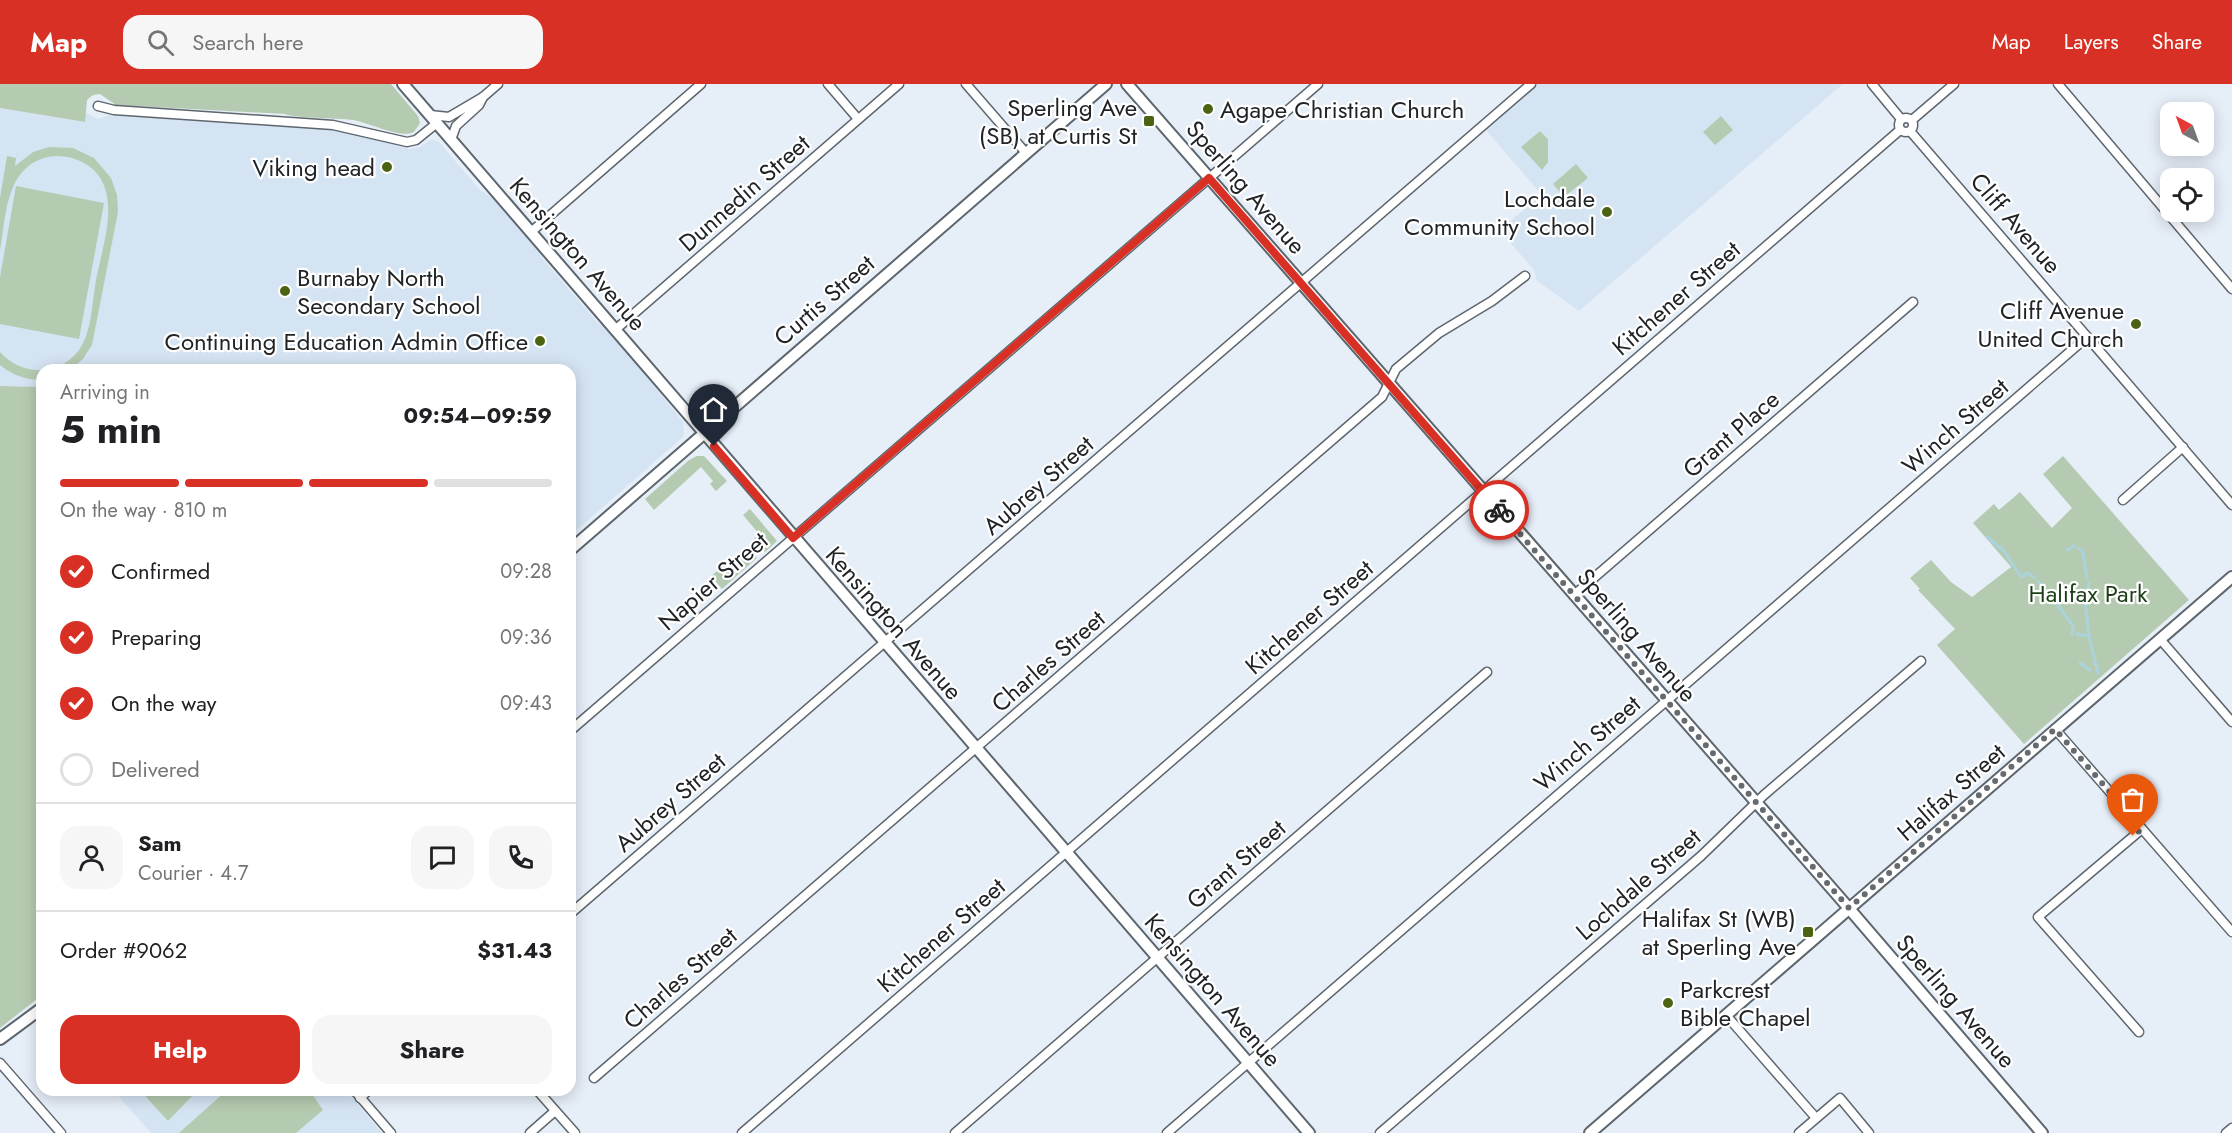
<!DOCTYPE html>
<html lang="en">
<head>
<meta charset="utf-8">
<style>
	:root { --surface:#fff; --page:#f6f6f6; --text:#202124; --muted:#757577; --line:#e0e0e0; --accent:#d93025 }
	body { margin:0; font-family:Jost,sans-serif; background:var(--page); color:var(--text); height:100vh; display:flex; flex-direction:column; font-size:22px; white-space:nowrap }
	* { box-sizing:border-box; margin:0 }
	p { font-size:20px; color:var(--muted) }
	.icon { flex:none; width:33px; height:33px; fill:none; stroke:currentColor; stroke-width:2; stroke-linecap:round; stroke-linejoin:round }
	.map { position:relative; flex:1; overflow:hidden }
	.details { position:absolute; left:36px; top:280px; width:540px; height:732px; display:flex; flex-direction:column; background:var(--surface); border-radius:18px; box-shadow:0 3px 15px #0003 }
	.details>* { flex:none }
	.needle { width:39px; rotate:319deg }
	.tools { position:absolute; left:2160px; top:18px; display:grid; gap:12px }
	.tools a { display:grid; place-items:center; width:54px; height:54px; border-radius:12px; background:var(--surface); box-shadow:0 3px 15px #0003; font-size:30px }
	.pin { position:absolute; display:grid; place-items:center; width:51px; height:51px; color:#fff; margin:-62px -26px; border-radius:50% 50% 50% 0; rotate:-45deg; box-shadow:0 0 6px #0007 }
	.pin .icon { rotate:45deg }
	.courier { position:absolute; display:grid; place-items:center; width:60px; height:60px; margin:-30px; border:4px solid #d93025; border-radius:50%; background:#fff; color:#222; box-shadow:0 2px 8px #0007 }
	.head em { font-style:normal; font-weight:700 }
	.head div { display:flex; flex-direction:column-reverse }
	.head { display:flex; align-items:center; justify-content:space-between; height:102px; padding:0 24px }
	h1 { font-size:39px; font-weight:700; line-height:45px }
	.bar { display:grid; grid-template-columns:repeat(4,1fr); gap:9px 6px; align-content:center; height:72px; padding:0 24px }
	.bar i { height:8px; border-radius:4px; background:var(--line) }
	.bar .on { background:var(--accent) }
	.bar p { grid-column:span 4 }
	.line { display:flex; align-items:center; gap:15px; padding:0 24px; border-top:2px solid var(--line) }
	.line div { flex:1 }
	.round { display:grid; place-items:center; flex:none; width:63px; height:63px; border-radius:18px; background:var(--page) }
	ol { padding:0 24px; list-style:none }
	li { display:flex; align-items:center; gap:18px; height:66px }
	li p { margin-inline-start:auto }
	li .icon { padding:6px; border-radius:50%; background:var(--accent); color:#fff; stroke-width:4 }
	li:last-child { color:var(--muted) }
	li i { width:33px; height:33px; border:3px solid var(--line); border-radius:50% }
	.primary-button { display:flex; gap:12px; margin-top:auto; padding:12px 24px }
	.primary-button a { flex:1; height:69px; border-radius:18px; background:var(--accent); color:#fff; font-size:24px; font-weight:700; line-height:69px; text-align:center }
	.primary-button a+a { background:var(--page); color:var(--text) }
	header { display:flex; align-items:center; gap:36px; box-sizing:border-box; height:84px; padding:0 30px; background:var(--accent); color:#fff }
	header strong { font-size:28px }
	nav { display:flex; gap:33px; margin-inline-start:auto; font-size:21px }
	.search { width:420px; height:54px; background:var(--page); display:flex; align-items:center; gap:15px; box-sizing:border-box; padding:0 21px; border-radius:18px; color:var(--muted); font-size:22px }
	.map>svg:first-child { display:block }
</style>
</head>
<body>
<header>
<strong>Map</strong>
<div class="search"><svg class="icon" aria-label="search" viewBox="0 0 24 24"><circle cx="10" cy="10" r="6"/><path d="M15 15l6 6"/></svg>Search here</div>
<nav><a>Map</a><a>Layers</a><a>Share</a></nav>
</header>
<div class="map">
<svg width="2232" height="1049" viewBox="0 0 2232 1049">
	<rect width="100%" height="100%" fill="#e6eef8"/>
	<g fill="#d5e4f3">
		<polygon points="1537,0 1843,0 1579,227 1537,197 1534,186 1499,146 1542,111 1485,45"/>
		<polygon points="0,24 84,38 86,29 98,35 110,31 328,45 369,53 408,65 420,63 430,56 438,57 480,106 494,115 513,136 539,166 542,174 599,240 604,242 620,260 683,338 684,352 570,452 570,286 42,286 42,303 0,302"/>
		<polygon points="114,1007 347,1007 382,1049 151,1049"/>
	</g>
	<g fill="#b5cbb1">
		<path d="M0,0H391L418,32L420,39L414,48C401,55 370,39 353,36C339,34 291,34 285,30L116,21L100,10L93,11L87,16L85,38L0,24Z"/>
		<polygon points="1721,32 1733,46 1715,61 1703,48"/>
		<polygon points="1540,47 1548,55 1548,78 1542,86 1521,63"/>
		<path d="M49,63L73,64L94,74L111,94L117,111L118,128L92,261L83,275L70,286H42V296C26,296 12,291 0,281V268C21,292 59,293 79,266C92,248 92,218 96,196C103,159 125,102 84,79C71,72 57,70 44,74C5,86 6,134 0,167V114L7,72L16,74L15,82L33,68Z"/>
		<polygon points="1576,80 1588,94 1564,113 1553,100"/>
		<polygon points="16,102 104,119 79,255 0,240 0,193"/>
		<polygon points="0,302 42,303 42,911 0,944"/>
		<polygon points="697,372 704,372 727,397 716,407 710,400 713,397 701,383 654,426 645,415 689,376"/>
		<polygon points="2063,372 2189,516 2024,660 1937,561 1955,545 1918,506 1920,505 1910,494 1931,476 1951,498 1972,513 2011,483 1973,439 1994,420 1999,426 2020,408 2052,444 2072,424 2043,390"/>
		<polygon points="750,425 777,457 765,468 754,455 759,450 743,431"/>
		<polygon points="747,463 757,474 722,505 711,492"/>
		<polygon points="153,1006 197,1006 197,1007 168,1037 146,1013"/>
		<polygon points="226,1007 310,1007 323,1026 296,1049 179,1049"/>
	</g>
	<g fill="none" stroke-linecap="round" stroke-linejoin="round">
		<g stroke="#aad3db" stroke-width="3">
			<polyline points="1987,453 2004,467 2021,493 2027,489 2034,493"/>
			<polyline points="2078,464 2083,468 2087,494"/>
			<polyline points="2067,466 2074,462"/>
			<polyline points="2038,497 2042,502"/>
			<polyline points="2045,505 2051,515"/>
			<polyline points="2055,518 2073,542 2072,550"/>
			<polyline points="2077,550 2089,552 2098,589"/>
			<polyline points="2089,552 2085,517 2089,499"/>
			<polyline points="2080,579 2090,586"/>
		</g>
		<g stroke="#5d656d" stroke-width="11">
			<g id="minor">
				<polyline points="828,0 858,35"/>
				<polyline points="966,0 1026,69"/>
				<polyline points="1872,0 1901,35"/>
				<polyline points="2058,0 2232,205"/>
				<polyline points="98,22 114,26 333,41 407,58 416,56 437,39"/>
				<polyline points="430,31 449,33 483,13 498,0"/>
				<circle cx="1906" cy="41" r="7"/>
				<polyline points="1912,36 1954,0"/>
				<polyline points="1910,47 2232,421"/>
				<polyline points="451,56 456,42 479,21 483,13"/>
				<polyline points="531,148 701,0"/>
				<polyline points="615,246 899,0"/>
				<polyline points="2123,416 2183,363"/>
				<polyline points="1574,511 1913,218"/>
				<polyline points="2160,555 2232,638"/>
				<polyline points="2055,645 2232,848"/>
				<polyline points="570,647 1318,0"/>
				<polyline points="570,830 1531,0"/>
				<polyline points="1726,931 1816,1034"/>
				<polyline points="2139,948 2038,833 2142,745"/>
				<polyline points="0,979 61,1049"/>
				<polyline points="594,994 1382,313 1396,285 1439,249 1492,217 1525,192"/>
				<polyline points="354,1006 391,1049"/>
				<polyline points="537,1006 575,1049"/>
				<polyline points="360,1014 369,1006"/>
				<polyline points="530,1049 555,1027"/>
				<polyline points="742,1049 1900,46"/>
				<polyline points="955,1049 1487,588"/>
				<polyline points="1167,1049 2087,253"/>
				<polyline points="1380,1049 1701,772 1764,711 1921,577"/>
				<polyline points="1799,1049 1840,1014 1869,1049"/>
				<polyline points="2226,1049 2232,1044"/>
			</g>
		</g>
		<g stroke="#5d656d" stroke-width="14">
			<g id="tertiary">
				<polyline points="403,0 1309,1049"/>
				<polyline points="1127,0 1840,814 2042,1049"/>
				<polyline points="570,466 1106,0"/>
				<polyline points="0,955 42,924"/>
				<polyline points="1590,1049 2232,493"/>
			</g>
		</g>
		<use href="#minor" stroke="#fff" stroke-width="8"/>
		<use href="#tertiary" stroke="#fff" stroke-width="10"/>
	</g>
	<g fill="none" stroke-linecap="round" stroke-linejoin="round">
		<polyline stroke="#666b70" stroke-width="6" stroke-dasharray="0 10.8" points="1499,426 1849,824 2055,645 2142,745 2133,752"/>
		<polyline stroke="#d93025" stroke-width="8" points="714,362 793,454 1209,94 1499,426"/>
	</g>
	<g fill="#4b6312" stroke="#fff" stroke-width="2">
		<circle cx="1208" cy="25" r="6"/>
		<rect x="1143" y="31" width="12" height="12" rx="3"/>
		<circle cx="387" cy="83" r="6"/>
		<circle cx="1607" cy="128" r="6"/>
		<circle cx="285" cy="207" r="6"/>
		<circle cx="2136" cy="240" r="6"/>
		<circle cx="540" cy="257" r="6"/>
		<rect x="1802" y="842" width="12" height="12" rx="3"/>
		<circle cx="1668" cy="919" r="6"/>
	</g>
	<g text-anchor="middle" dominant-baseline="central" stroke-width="4.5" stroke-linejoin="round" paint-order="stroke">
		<g font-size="24" fill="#212427" stroke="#fff" text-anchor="end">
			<text x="1137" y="23">Sperling Ave<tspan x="1137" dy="28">(SB) at Curtis St</tspan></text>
			<text x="1220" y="25" text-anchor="start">Agape Christian Church</text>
			<text x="375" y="83">Viking head</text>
			<text x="1595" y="114">Lochdale<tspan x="1595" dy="28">Community School</tspan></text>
			<text x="297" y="193" text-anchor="start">Burnaby North<tspan x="297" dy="28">Secondary School</tspan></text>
			<text x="2124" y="226">Cliff Avenue<tspan x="2124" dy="28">United Church</tspan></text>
			<text x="528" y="257">Continuing Education Admin Office</text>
			<text x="1796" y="834">Halifax St (WB)<tspan x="1796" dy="28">at Sperling Ave</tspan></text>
			<text x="1680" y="905" text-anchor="start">Parkcrest<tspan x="1680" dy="28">Bible Chapel</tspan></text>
		</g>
		<g font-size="24" fill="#212427" stroke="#fff">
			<text transform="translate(1246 103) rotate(49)">Sperling Avenue</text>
			<text transform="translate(744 109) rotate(-41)">Dunnedin Street</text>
			<text transform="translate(2016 139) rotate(49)">Cliff Avenue</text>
			<text transform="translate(578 170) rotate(49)">Kensington Avenue</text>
			<text transform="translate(1676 214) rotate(-41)">Kitchener Street</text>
			<text transform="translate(824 216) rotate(-41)">Curtis Street</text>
			<text transform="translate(1955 342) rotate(-41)">Winch Street</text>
			<text transform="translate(1731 350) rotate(-41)">Grant Place</text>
			<text transform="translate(1038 401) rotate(-41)">Aubrey Street</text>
			<text transform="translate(713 497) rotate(-41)">Napier Street</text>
			<text transform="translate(1309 533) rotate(-41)">Kitchener Street</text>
			<text transform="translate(894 539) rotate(49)">Kensington Avenue</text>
			<text transform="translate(1637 551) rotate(49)">Sperling Avenue</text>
			<text transform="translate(1048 577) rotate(-41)">Charles Street</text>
			<text transform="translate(1587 659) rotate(-41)">Winch Street</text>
			<text transform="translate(1951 708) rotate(-41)">Halifax Street</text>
			<text transform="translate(670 718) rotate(-41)">Aubrey Street</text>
			<text transform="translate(1236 780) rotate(-41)">Grant Street</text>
			<text transform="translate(1638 800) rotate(-41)">Lochdale Street</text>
			<text transform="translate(941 851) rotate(-41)">Kitchener Street</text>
			<text transform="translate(680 894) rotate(-41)">Charles Street</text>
			<text transform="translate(1213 906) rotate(49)">Kensington Avenue</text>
			<text transform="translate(1956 917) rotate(49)">Sperling Avenue</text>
		</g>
		<g font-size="24" fill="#1c3e17" stroke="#fff">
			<text x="2088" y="509">Halifax Park</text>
		</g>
	</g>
</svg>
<div class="tools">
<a><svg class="needle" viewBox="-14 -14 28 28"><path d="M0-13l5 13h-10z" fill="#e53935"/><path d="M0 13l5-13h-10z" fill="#757577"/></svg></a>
<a><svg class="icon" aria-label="locate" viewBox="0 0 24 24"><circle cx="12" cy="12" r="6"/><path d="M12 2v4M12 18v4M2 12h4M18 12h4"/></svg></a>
</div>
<div class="pin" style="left:2133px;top:752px;background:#ea580c"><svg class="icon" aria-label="bag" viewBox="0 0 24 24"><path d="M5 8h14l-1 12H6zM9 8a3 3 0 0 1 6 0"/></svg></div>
<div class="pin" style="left:714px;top:362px;background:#1f2937"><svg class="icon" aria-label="home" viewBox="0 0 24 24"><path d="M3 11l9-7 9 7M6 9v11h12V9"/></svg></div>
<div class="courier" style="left:1499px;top:426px"><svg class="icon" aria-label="bike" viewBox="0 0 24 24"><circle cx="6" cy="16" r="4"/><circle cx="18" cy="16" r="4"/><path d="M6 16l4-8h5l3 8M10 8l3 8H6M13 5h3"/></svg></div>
<section class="details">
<div class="head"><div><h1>5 min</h1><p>Arriving in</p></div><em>09:54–09:59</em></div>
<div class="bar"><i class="on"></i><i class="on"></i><i class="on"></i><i></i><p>On the way · 810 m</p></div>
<ol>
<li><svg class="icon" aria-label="check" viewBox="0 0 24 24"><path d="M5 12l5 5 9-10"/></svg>Confirmed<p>09:28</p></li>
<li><svg class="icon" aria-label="check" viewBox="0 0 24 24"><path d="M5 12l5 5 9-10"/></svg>Preparing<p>09:36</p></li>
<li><svg class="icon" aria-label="check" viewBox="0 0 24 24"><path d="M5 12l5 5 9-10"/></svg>On the way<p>09:43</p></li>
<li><i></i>Delivered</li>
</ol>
<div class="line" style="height:108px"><a class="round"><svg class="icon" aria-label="person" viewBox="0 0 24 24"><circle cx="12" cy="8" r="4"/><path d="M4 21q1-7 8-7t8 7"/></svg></a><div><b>Sam</b><p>Courier · 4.7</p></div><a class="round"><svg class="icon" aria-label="chat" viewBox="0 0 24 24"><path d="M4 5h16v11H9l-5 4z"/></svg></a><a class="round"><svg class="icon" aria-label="phone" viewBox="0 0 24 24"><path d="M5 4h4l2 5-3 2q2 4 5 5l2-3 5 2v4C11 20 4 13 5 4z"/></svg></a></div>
<div class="line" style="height:78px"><div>Order #9062</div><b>$31.43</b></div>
<div class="primary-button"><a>Help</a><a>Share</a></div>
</section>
</div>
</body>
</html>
